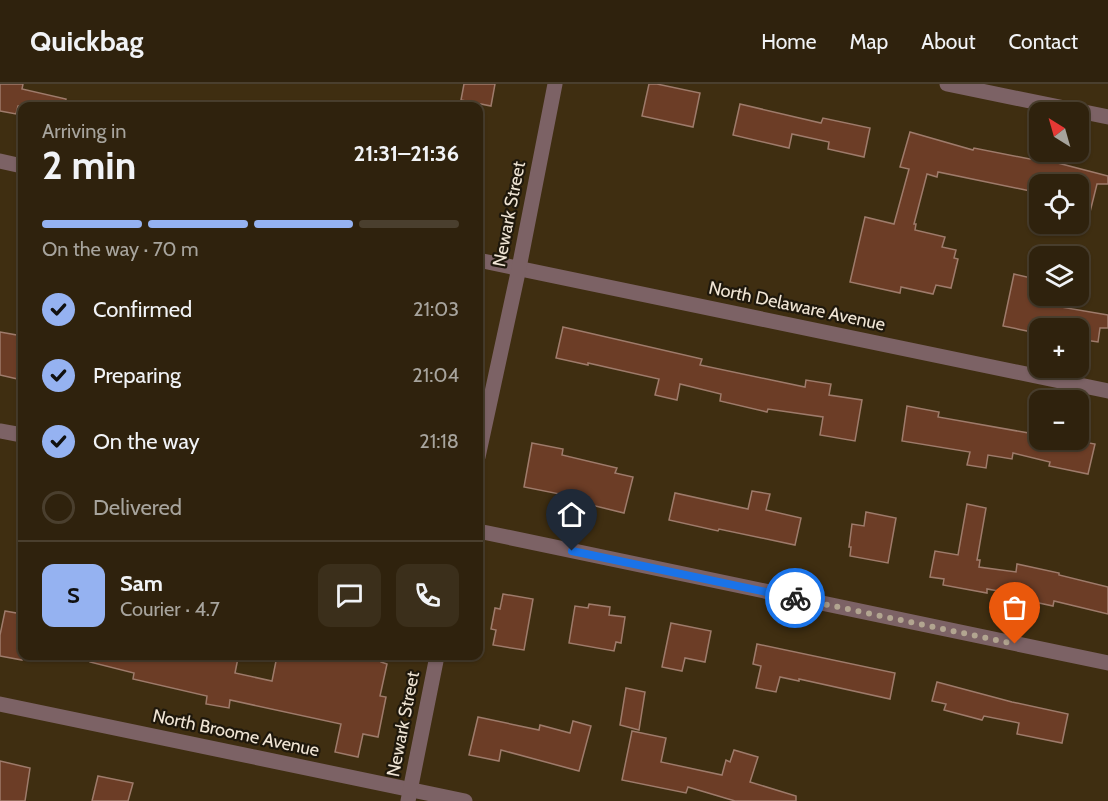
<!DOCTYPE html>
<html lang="en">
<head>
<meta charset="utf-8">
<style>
	:root { --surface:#2f220d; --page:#3b2f1b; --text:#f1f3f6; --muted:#a7a49d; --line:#4a3f2e; --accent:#95b2f1 }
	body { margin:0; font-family:Cabin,sans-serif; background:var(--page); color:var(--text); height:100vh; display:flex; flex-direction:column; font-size:22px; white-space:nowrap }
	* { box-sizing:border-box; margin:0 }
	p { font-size:20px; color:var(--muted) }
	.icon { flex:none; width:33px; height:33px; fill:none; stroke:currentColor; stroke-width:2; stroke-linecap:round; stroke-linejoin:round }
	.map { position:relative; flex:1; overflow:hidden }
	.drawer { position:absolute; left:18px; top:18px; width:465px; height:558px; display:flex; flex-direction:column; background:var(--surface); border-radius:12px; box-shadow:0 2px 4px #0004,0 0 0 2px var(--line) }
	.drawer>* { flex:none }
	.needle { width:39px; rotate:323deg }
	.tools { position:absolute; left:1029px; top:18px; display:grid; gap:12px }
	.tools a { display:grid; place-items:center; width:60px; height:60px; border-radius:12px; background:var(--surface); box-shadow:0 2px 4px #0004,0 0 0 2px var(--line); font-size:30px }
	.pin { position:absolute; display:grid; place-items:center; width:51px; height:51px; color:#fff; margin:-62px -26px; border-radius:50% 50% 50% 0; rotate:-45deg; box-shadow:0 0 6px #0007 }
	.pin .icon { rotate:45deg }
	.courier { position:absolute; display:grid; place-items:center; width:60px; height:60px; margin:-30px; border:4px solid #1a73e8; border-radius:50%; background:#fff; color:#222; box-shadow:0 2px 8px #0007 }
	.head em { font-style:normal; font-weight:800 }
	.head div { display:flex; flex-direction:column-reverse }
	.head { display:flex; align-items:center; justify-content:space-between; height:102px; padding:0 24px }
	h1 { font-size:39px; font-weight:800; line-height:45px }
	.bar { display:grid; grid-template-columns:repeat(4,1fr); gap:9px 6px; align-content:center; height:72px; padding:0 24px }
	.bar i { height:8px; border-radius:4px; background:var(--line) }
	.bar .active { background:var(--accent) }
	.bar p { grid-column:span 4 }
	.line { display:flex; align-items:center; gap:15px; padding:0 24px; border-top:2px solid var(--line) }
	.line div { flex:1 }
	.round { display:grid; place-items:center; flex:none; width:63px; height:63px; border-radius:12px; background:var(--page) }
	ol { padding:0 24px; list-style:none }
	li { display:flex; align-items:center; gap:18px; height:66px }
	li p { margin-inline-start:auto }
	li .icon { padding:6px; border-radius:50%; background:var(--accent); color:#111; stroke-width:4 }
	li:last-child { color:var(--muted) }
	li i { width:33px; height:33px; border:3px solid var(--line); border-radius:50% }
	header { display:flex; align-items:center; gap:36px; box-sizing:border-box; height:84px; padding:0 30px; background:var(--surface); border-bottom:2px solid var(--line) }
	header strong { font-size:28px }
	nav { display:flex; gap:33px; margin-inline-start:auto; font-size:21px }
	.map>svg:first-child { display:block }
</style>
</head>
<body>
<header>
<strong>Quickbag</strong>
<nav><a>Home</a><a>Map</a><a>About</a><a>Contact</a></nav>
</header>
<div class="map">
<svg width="1108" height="717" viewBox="0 0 1108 717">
	<rect width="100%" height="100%" fill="#3f2e11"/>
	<g fill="#6c3d26" stroke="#9e7b6b" stroke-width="1.5">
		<polygon points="0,0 23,0 22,5 66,15 65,22 18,22 16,30 0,27"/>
		<polygon points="464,0 495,0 491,22 461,16"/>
		<polygon points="649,0 657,0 700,9 693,43 642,32"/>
		<polygon points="740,20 821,39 823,34 870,44 864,73 828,65 829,58 792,50 789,64 733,51"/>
		<polygon points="910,48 973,66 974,64 1045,78 1046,76 1108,92 1108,100 1097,100 1085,148 1078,147 1078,100 1040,100 1040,109 938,88 937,93 927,90 914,140 916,140 915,146 945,153 942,163 956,166 954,174 958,175 951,204 936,201 933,210 901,203 900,209 850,198 865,133 894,140 909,85 900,83"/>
		<polygon points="1014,190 1040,196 1040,212 1045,212 1043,220 1108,231 1108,244 1100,244 1098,258 1078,255 1078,244 1038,244 1037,249 1003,242"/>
		<polygon points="563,243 702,275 700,281 805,303 806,296 831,300 829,311 862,316 855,357 820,351 823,333 768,325 767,328 720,317 721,310 680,300 677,316 655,311 659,295 588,279 588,281 556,274"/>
		<polygon points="0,248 22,252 22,296 0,291"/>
		<polygon points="907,322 939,328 938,333 1040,351 1040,356 1073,356 1095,360 1088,390 1049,382 1050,378 1013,369 1012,375 988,371 986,384 967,381 970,368 902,357"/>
		<polygon points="532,359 563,365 562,371 617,384 615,389 633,393 624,429 579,418 580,414 524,403"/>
		<polygon points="752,407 770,410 766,426 801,434 795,461 719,445 718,447 669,436 675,409 748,425"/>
		<polygon points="967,420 986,424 977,476 980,476 979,483 1016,488 1017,480 1059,489 1059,491 1108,503 1108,530 1054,517 1053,522 1025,516 1026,512 987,505 987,509 943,501 944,495 930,493 935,467 958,471"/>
		<polygon points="866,428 896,434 888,479 850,472 851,463 849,463 852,440 864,442"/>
		<polygon points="503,510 533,515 524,566 493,561 496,546 491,545 495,524 500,525"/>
		<polygon points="589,520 610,523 609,531 625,533 621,559 616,558 614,567 569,559 575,522 588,524"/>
		<polygon points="5,527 22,530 22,576 0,572 0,551"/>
		<polygon points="671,539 711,547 705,578 685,574 682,587 662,583"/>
		<polygon points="757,560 895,589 890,615 799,595 799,597 780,593 776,608 756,604 761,582 753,580"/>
		<polygon points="91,572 226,572 238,574 235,589 272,597 277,572 382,572 381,578 387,580 380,612 386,613 378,653 363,650 358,673 335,668 341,640 230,616 229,624 206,620 207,612 133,595 134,589 90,578"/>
		<polygon points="937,598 1012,618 1068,630 1062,659 1017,650 1019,639 984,632 982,636 944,626 946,620 932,617"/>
		<polygon points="626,604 645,608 639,646 620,641"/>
		<polygon points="478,633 539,646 540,641 570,649 573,637 591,642 579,687 501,666 499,677 469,671"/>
		<polygon points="632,647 666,654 661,678 722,691 726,676 730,678 734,666 758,673 750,698 796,712 796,717 735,717 688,703 686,709 622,696"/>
		<polygon points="0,677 30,684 25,717 0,717"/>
		<polygon points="98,692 133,699 128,717 92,717"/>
	</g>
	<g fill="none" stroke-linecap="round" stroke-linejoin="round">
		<g stroke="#7c6265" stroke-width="15">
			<polyline points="947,0 1108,33"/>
			<polyline points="0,77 22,82"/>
			<polyline points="478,176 1108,307"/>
			<polyline points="0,347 22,351"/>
			<polyline points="478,373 519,184 555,0"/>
			<polyline points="478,447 1108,579"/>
			<polyline points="0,620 465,717"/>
			<polyline points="408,717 437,572"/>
		</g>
	</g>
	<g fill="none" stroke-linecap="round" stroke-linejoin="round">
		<polyline stroke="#b2a590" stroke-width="6" stroke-dasharray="0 10.8" points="795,514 1015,560"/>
		<polyline stroke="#1a73e8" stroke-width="8" points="572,467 795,514"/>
	</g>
	<g text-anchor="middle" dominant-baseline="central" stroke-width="4.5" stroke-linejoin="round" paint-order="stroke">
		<g font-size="18" fill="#f0e5d5" stroke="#1f180c">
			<text transform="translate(509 130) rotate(-79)">Newark Street</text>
			<text transform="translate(797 222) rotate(12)">North Delaware Avenue</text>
			<text transform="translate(403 640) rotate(-79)">Newark Street</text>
			<text transform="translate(236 649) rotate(12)">North Broome Avenue</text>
		</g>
	</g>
</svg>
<div class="tools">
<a><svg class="needle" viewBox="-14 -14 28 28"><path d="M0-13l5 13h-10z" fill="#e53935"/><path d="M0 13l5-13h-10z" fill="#a7a49d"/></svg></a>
<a><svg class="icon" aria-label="locate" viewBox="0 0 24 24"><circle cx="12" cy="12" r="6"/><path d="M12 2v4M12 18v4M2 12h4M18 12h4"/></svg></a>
<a><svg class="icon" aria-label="layers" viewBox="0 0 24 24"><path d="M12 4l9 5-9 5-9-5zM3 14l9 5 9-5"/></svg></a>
<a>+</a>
<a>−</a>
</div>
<div class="pin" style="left:1015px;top:560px;background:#ea580c"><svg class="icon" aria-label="bag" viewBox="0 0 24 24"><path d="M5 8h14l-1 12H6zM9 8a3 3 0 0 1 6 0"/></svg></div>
<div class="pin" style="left:572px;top:467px;background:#1f2937"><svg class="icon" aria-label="home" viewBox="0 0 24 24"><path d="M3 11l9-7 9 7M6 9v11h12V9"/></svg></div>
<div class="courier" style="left:795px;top:514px"><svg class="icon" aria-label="bike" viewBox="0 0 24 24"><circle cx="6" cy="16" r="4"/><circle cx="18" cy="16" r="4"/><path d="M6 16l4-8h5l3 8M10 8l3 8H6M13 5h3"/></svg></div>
<section class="drawer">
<div class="head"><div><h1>2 min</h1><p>Arriving in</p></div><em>21:31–21:36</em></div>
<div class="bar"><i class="active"></i><i class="active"></i><i class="active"></i><i></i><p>On the way · 70 m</p></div>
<ol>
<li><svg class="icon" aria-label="check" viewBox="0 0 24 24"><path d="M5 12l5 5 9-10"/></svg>Confirmed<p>21:03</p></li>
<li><svg class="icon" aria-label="check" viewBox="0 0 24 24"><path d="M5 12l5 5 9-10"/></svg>Preparing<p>21:04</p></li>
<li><svg class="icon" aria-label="check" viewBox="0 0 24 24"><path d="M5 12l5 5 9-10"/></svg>On the way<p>21:18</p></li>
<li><i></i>Delivered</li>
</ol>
<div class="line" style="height:108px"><b class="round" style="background:var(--accent);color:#111">S</b><div><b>Sam</b><p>Courier · 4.7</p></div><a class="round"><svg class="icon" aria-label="chat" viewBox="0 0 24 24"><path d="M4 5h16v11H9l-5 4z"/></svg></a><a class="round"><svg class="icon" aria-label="phone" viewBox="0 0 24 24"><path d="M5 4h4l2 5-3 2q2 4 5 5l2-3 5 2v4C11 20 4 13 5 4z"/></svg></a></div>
</section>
</div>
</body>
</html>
